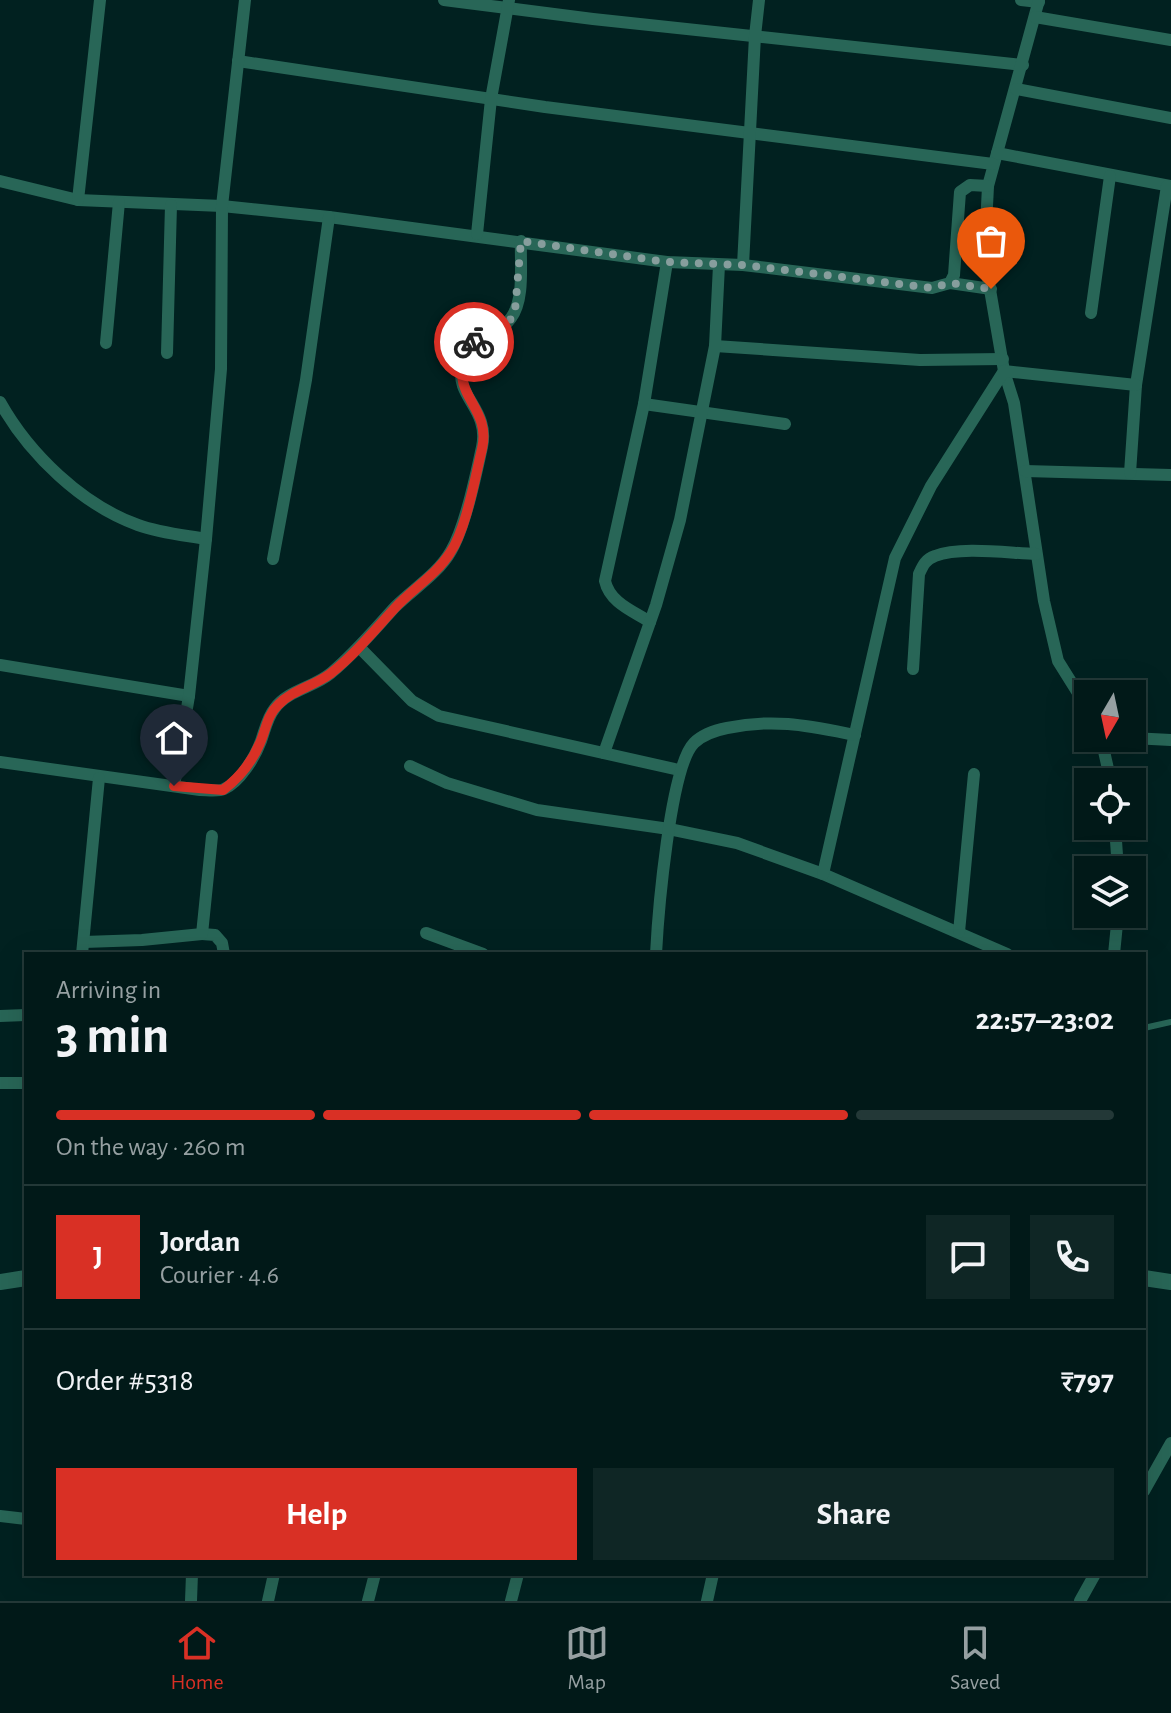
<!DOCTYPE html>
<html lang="en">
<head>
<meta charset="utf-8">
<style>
	:root { --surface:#011918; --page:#0f2625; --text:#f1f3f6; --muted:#96a0a2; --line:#233837; --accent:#d93025 }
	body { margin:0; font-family:"Alegreya Sans",sans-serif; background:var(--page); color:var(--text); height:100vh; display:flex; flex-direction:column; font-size:30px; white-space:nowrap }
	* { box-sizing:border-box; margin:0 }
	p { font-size:26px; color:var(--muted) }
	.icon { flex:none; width:44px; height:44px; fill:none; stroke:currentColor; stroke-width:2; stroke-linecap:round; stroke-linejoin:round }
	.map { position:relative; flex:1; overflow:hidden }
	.panel { position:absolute; left:24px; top:952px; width:1122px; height:624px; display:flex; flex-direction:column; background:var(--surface); border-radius:0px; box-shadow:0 8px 32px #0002,0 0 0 2px var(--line) }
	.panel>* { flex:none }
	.needle { width:52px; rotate:189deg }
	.fabs { position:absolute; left:1074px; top:680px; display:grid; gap:16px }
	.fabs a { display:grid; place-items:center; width:72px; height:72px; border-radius:0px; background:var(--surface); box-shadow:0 8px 32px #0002,0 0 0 2px var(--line); font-size:40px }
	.pin { position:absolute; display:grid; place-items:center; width:68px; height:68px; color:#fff; margin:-82px -34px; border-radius:50% 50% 50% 0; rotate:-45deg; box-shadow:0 0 8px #0007 }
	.pin .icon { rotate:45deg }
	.courier { position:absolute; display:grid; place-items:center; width:80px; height:80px; margin:-40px; border:6px solid #d93025; border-radius:50%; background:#fff; color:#222; box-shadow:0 2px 10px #0007 }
	.summary em { font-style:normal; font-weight:700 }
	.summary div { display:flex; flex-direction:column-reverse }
	.summary { display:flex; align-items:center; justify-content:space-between; height:136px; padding:0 32px }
	h1 { font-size:52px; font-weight:700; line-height:60px }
	.bar { display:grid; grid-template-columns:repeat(4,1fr); gap:12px 8px; align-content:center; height:96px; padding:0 32px }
	.bar i { height:10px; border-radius:6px; background:var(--line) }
	.bar .active { background:var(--accent) }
	.bar p { grid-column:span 4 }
	.line { display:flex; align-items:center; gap:20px; padding:0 32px; border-top:2px solid var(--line) }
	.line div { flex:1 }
	.round { display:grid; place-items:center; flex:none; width:84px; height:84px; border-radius:0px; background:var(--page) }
	.primary-button { display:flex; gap:16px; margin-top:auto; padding:16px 32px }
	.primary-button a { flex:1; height:92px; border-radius:0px; background:var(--accent); color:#fff; font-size:32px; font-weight:700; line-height:92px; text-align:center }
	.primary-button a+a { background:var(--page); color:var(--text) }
	.tab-bar { display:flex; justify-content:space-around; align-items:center; height:112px; border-top:2px solid var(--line); background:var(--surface); font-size:22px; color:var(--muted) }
	.tab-bar a { display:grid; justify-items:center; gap:4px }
	.tab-bar .active { color:var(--accent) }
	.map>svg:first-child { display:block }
</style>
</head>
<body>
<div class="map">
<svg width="1171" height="1601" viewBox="0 0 1171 1601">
	<rect width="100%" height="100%" fill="#012120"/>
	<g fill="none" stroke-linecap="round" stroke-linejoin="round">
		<polyline stroke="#286657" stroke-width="6" points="1144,1028 1171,1022"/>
		<g stroke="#286657" stroke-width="12">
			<polyline points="444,0 593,19 1023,65"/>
			<polyline points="1021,0 1039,2"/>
			<polyline points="1039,0 988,186 985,247 988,278 1004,371 1014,403 1044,601 1058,661 1088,709"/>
			<polyline points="1035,17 1171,40"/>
			<polyline points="238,61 545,107 993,164"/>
			<polyline points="1016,89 1171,118"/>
			<polyline points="997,153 1171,186"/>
			<polyline points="0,181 78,200 222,206 329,217 667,262 743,265 932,288 950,283 954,275 960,192 970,185 988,186"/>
			<polyline points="78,200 100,0"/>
			<polyline points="477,234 491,99 509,0"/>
			<polyline points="743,265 755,36 759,0"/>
			<polyline points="950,283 991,289"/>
			<polyline points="1091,313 1110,176"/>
			<polyline points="106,343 119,202"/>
			<polyline points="715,346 920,360 1003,359"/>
			<polyline points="167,353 171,205"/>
			<path d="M0,402C29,454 82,505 138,525C160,533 183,535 206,539"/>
			<polyline points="644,404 785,424"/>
			<polyline points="1025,471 1171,475"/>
			<polyline points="1130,473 1136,385 1167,186"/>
			<polyline points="273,559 306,380 329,217"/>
			<path d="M650,622C633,611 610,603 605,581L644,404L667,262"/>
			<polyline points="360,648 412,701 439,716 679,770"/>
			<polyline points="0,665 189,696"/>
			<path d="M913,669L919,574C923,565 926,559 935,556C960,546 1008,553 1036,554"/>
			<polyline points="1101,738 1111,782"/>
			<polyline points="1132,738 1171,740"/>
			<polyline points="604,753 656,605 680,520 715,346 719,265"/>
			<path d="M0,762L200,790C207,790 218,792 224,789C240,782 255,757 261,741C265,730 267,718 275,708C288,690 315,687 331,673C355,653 374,630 395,607C413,589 438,574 451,551C465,527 476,475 482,447C490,409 455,397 462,367C472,327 494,342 511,318C525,299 520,264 521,241"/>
			<polyline points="410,766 447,783 537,810 669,829 737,843 823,874 1007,954"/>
			<polyline points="174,786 189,696 206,539 221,369 222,206 245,0"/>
			<polyline points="1115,826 1118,870"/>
			<polyline points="823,874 895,558 931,486 1004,371 1136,385"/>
			<polyline points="959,932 974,774"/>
			<polyline points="426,933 483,954"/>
			<polyline points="202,934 215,935 222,943 224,954"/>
			<polyline points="84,942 142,940 202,934 212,836"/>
			<polyline points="82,954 99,778"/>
			<path d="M656,954C658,915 670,767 694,743C702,735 717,730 727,728C775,718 809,726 855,735"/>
			<polyline points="1114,954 1118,914"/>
			<polyline points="0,1016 26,1015"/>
			<polyline points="0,1083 26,1083"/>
			<polyline points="1144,1491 1171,1443"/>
			<polyline points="0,1516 26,1519"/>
			<polyline points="191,1601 192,1574"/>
			<polyline points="268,1601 274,1574"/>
			<polyline points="368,1601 375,1574"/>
			<polyline points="511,1601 518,1574"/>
			<polyline points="707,1601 713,1574"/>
			<polyline points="1080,1601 1095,1574"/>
		</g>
		<g stroke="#286657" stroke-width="16">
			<polyline points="1144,1278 1171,1282"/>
			<polyline points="0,1282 26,1278"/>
		</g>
	</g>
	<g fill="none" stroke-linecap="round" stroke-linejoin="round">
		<polyline stroke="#879e9d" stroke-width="8" stroke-dasharray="0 14.4" points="474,342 509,322 515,311 521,241 667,262 743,265 932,288 950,283 991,289"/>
		<path stroke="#d93025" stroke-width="10" d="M174,786L223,790C239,778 252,762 260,743C266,730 267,715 278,705C292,690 314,686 330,674C354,655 373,632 394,609C411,590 436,575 450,553C466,530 475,478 482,449C493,402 439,393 474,342"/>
	</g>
</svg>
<div class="fabs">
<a><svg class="needle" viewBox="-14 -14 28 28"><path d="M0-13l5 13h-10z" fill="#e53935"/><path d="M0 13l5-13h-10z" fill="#96a0a2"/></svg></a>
<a><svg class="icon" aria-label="locate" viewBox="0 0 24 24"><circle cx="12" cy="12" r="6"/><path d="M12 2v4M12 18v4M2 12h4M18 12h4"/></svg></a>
<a><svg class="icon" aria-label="layers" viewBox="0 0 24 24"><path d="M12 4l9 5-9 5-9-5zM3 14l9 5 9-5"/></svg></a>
</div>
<div class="pin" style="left:991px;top:289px;background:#ea580c"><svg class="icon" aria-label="bag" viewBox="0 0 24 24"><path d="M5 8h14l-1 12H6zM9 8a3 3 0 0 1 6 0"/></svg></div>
<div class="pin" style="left:174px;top:786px;background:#1f2937"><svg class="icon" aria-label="home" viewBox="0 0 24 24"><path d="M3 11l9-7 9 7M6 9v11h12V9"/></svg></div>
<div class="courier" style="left:474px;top:342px"><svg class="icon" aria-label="bike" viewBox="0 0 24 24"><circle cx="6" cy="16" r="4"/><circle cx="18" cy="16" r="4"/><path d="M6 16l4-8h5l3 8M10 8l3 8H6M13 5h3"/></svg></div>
<section class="panel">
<div class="summary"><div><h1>3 min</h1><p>Arriving in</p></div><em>22:57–23:02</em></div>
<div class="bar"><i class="active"></i><i class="active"></i><i class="active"></i><i></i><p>On the way · 260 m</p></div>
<div class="line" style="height:144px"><b class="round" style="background:var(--accent);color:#fff">J</b><div><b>Jordan</b><p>Courier · 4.6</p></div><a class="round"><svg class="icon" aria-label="chat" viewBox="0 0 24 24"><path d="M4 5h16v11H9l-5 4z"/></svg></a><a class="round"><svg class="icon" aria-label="phone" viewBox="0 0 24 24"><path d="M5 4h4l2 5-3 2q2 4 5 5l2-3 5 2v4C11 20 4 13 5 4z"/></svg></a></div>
<div class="line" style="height:104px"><div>Order #5318</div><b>₹797</b></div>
<div class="primary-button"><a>Help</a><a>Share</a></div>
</section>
</div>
<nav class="tab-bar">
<a class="active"><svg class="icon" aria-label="home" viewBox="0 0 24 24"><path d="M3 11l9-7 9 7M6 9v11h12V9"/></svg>Home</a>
<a><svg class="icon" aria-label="map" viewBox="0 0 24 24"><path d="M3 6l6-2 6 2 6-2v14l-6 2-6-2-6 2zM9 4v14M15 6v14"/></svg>Map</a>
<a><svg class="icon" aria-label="saved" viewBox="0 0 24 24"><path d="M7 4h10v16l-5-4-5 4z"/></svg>Saved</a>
</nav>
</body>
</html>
